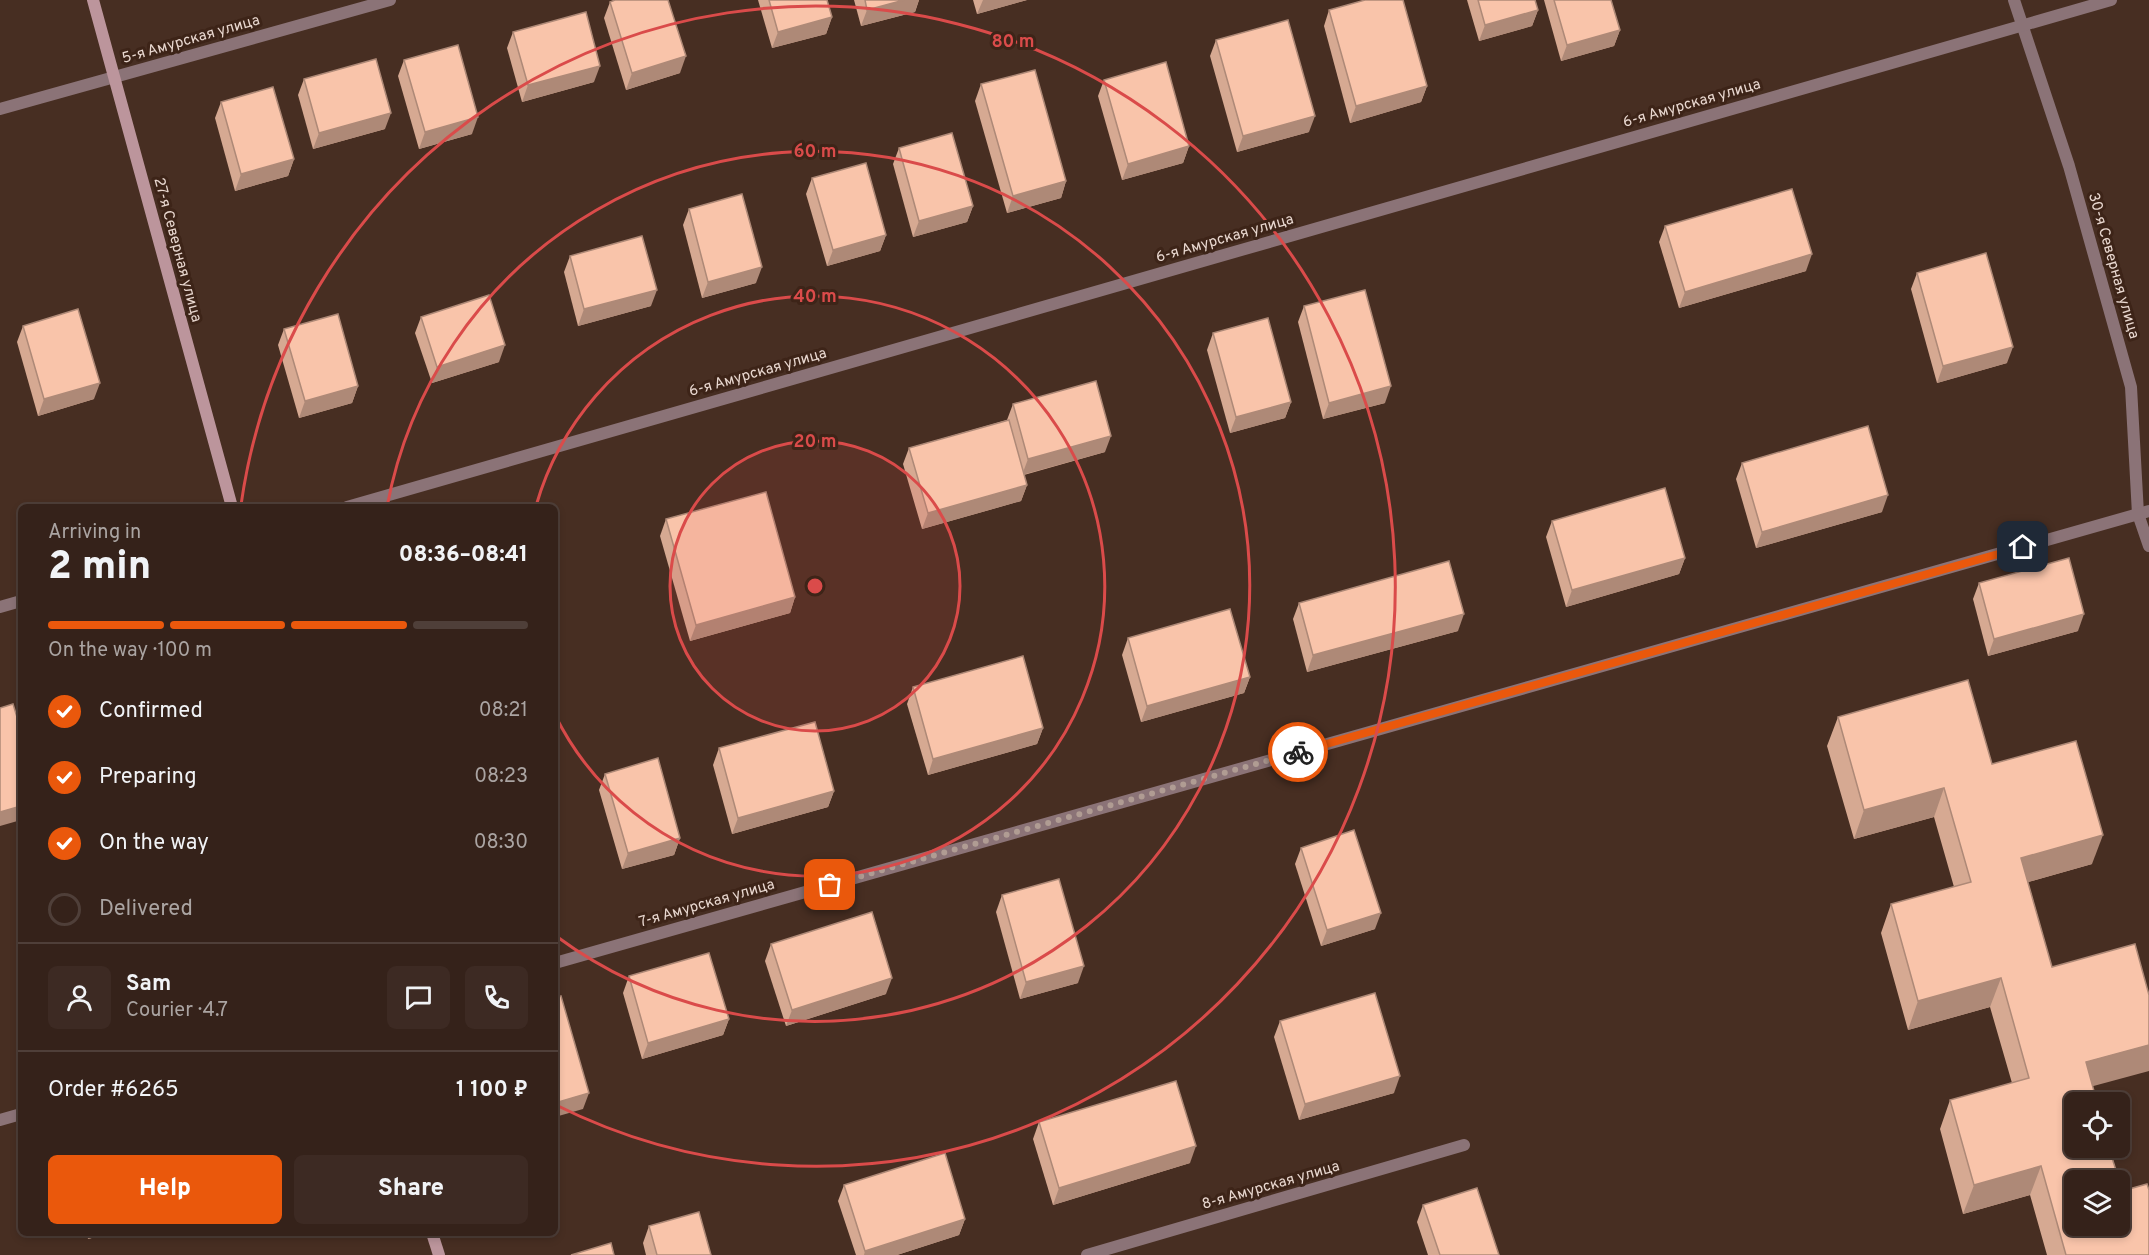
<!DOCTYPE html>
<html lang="en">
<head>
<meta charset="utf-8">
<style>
	:root { --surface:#35221a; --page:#3d2a23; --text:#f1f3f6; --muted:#aaa4a2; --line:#4f3f39; --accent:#ea580c }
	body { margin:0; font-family:Overpass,sans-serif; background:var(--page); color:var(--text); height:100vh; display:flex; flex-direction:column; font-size:22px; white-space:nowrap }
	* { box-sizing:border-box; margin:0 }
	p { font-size:20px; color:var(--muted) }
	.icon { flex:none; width:33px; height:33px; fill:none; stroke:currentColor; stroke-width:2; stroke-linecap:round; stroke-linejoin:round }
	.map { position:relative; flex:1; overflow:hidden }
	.sheet { position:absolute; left:18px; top:504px; width:540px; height:732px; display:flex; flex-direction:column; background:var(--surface); border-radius:9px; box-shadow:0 3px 9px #0003,0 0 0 2px var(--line) }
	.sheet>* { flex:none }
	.buttons { position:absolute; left:2064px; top:1092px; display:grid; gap:12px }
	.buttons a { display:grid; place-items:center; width:66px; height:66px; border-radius:9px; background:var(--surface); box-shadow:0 3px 9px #0003,0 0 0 2px var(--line); font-size:30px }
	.pin { position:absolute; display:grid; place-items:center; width:51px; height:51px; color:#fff; margin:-26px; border-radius:12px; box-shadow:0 3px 9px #0006 }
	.courier { position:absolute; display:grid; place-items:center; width:60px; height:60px; margin:-30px; border:4px solid #ea580c; border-radius:50%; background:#fff; color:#222; box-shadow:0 2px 8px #0007 }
	.overview em { font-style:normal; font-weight:800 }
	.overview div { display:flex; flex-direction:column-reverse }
	.overview { display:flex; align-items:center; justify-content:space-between; height:102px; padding:0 30px }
	h1 { font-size:39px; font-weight:800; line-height:45px }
	.bar { display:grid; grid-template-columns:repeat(4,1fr); gap:9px 6px; align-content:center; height:72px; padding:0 30px }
	.bar i { height:8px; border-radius:4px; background:var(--line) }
	.bar .selected { background:var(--accent) }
	.bar p { grid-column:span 4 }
	.line { display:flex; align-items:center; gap:15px; padding:0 30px; border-top:2px solid var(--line) }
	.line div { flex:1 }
	.round { display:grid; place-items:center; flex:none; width:63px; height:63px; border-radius:9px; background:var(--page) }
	ol { padding:0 30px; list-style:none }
	li { display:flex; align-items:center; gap:18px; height:66px }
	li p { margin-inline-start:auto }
	li .icon { padding:6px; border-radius:50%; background:var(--accent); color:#fff; stroke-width:4 }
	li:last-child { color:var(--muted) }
	li i { width:33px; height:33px; border:3px solid var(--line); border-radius:50% }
	.primary-button { display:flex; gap:12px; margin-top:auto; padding:12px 30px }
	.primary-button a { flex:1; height:69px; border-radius:9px; background:var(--accent); color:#fff; font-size:24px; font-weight:800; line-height:69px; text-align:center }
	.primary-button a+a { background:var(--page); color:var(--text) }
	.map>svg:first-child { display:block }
</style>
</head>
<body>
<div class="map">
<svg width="2149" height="1255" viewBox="0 0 2149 1255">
	<rect width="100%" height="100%" fill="#472e22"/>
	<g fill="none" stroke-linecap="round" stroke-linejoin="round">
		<g stroke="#8b7377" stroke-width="12">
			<polyline points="2014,0 2069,166 2131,387 2138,514 2149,546"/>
			<polyline points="0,109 390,0"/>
			<polyline points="347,507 2111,0"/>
			<polyline points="0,607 21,601"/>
			<polyline points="555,963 2149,511"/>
			<polyline points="0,1120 21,1114"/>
			<polyline points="1087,1255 1464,1145"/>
		</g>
		<g stroke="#bc959c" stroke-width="12">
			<polyline points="93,0 232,507"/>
			<polyline points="432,1233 439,1255"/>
		</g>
	</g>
	<g fill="#d6a992">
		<polygon points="758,0 827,0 832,17 826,34 772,48"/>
		<polygon points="854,0 919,0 915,12 861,26"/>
		<polygon points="973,0 1027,0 977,14"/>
		<polygon points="1467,0 1535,0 1538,10 1532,26 1479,41"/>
		<polygon points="1544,0 1611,0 1620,30 1614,46 1561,61"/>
		<polygon points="610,2 680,73 626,90 604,18"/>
		<polygon points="1329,10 1427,86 1421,102 1350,123 1324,26"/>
		<polygon points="513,32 594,82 522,102 507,48"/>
		<polygon points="1216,40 1309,132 1237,152 1210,56"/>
		<polygon points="404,60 472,134 419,149 398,76"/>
		<polygon points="304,79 385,129 313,149 298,95"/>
		<polygon points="1104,80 1189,146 1183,163 1122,180 1098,96"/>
		<polygon points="981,84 1066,181 1061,198 1007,213 975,101"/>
		<polygon points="221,102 294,159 288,176 235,191 215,118"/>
		<polygon points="899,148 973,206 967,222 913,237 893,164"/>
		<polygon points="812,178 886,235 880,251 827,266 806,194"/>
		<polygon points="689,209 756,283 702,298 683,225"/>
		<polygon points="1665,226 1806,271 1679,308 1659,242"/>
		<polygon points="570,256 651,306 578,326 564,272"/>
		<polygon points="1917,273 2007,363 1937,383 1911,289"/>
		<polygon points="1304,306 1385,403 1323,419 1298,322"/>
		<polygon points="421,317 499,362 432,383 415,333"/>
		<polygon points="23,326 94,399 38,416 17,342"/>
		<polygon points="284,329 358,386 352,403 299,418 278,345"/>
		<polygon points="1213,333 1291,402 1285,418 1230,433 1207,350"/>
		<polygon points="1013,404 1105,452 1024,475 1027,485 1021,501 922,529 903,464 909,448 1007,420"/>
		<polygon points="1742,463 1882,512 1756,548 1736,479"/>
		<polygon points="666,519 795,597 790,613 690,641 660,536"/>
		<polygon points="1552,521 1685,558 1679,574 1566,607 1546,537"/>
		<polygon points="1979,583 2078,631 1988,656 1973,599"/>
		<polygon points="1299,603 1458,631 1307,672 1293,619"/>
		<polygon points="1128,638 1250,677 1244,693 1141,722 1122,655"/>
		<polygon points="913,687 1043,728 1037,744 928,775 907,704"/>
		<polygon points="1838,717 1992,764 2092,864 2028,882 2052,967 2092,1087 2122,1191 2149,1255 2047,1255 2030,1195 1963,1214 1940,1129 1950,1100 2012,1083 1990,1007 1908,1030 1881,933 1891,904 1954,887 1934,817 1854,839 1827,746"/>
		<polygon points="719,748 834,791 828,807 732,834 713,765"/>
		<polygon points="605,774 680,838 674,855 622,869 599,790"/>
		<polygon points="1301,848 1375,929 1321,946 1295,864"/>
		<polygon points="1002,895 1078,983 1020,999 996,912"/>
		<polygon points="771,944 886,994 786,1026 765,961"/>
		<polygon points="629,976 729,1019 723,1035 642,1059 623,993"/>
		<polygon points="1280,1021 1394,1093 1299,1120 1274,1037"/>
		<polygon points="1039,1122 1190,1163 1053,1205 1033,1139"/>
		<polygon points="844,1185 965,1219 959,1235 897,1255 856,1255 838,1201"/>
		<polygon points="1423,1205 1499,1255 1428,1255 1417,1222"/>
		<polygon points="649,1226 711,1255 646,1255 643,1243"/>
		<polygon points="87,1233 110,1233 88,1239"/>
	</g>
	<g fill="#ae8977">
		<polygon points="904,0 919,0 915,12 861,26 867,10"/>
		<polygon points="983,0 1027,0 977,14"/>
		<polygon points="1538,10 1532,26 1479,41 1485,25"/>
		<polygon points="832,17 826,34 772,48 778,32"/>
		<polygon points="1620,30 1614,46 1561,61 1567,45"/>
		<polygon points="686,56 680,73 626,90 632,73"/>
		<polygon points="600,66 594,82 522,102 528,85"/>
		<polygon points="1427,86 1421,102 1350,123 1356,106"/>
		<polygon points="391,113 385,129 313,149 319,133"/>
		<polygon points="1315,116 1309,132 1237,152 1243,136"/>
		<polygon points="478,117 472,134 419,149 425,132"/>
		<polygon points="1189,146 1183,163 1122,180 1128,164"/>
		<polygon points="294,159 288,176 235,191 241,174"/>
		<polygon points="1066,181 1061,198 1007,213 1013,196"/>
		<polygon points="973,206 967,222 913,237 919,221"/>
		<polygon points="886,235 880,251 827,266 833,250"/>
		<polygon points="1812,254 1806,271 1679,308 1685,292"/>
		<polygon points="762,267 756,283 702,298 708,282"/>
		<polygon points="657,290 651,306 578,326 584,309"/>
		<polygon points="505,345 499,362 432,383 437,367"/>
		<polygon points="2013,347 2007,363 1937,383 1943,366"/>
		<polygon points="100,383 94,399 38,416 44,399"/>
		<polygon points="358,386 352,403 299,418 305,401"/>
		<polygon points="1391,386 1385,403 1323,419 1329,403"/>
		<polygon points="1291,402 1285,418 1230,433 1236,417"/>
		<polygon points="1111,436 1105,452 1022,475 1028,459"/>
		<polygon points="1027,485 1021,501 922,529 928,513"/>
		<polygon points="1888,495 1882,512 1756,548 1762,532"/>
		<polygon points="1685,558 1679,574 1566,607 1572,590"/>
		<polygon points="795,597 790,613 690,641 696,625"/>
		<polygon points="1464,614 1458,631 1307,672 1313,655"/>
		<polygon points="2084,614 2078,631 1988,656 1994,639"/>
		<polygon points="1250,677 1244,693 1141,722 1147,706"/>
		<polygon points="1043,728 1037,744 928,775 933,759"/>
		<polygon points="1944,788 1934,817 1854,839 1864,810"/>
		<polygon points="834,791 828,807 732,834 738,818"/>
		<polygon points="21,806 21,820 0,826 0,812"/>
		<polygon points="2103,835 2092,864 2011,887 2021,858"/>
		<polygon points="680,838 674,855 622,869 628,853"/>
		<polygon points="1381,913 1375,929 1321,946 1327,930"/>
		<polygon points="1084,966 1078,983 1020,999 1026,982"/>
		<polygon points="892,978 886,994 786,1026 792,1010"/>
		<polygon points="2001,978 1990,1007 1908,1030 1918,1001"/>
		<polygon points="729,1019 723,1035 642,1059 648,1043"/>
		<polygon points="2149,1045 2149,1071 2075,1091 2086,1062"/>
		<polygon points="1400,1076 1394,1093 1299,1120 1305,1104"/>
		<polygon points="589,1093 583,1109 555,1117 555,1103"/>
		<polygon points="1196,1146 1190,1163 1053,1205 1059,1188"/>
		<polygon points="2041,1166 2030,1195 1963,1214 1974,1185"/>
		<polygon points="965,1219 959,1235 897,1255 864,1255 865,1251"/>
		<polygon points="91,1233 110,1233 88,1239"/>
	</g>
	<g fill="#f9c4aa" stroke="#ae8977" stroke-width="1.5">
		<polygon points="615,0 668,0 686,56 632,73 610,2"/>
		<polygon points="769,0 827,0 832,17 778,32"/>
		<polygon points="865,0 904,0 867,10"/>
		<polygon points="1365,0 1403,0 1427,86 1356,106 1329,10"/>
		<polygon points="1478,0 1535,0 1538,10 1485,25"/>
		<polygon points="1554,0 1611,0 1620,30 1567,45"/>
		<polygon points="586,12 600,66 528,85 513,32"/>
		<polygon points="1288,20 1315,116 1243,136 1216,40"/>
		<polygon points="458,45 478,117 425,132 404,60"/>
		<polygon points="376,59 391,113 319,133 304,79"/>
		<polygon points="1166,62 1189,146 1128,164 1104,80"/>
		<polygon points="1035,70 1066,181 1013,196 981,84"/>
		<polygon points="273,87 294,159 241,174 221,102"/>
		<polygon points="952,133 973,206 919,221 899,148"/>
		<polygon points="866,163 886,235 833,250 812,178"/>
		<polygon points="1792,189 1812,254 1685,292 1665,226"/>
		<polygon points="742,194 762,267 708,282 689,209"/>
		<polygon points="642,236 657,290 584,309 570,256"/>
		<polygon points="1986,253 2013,347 1943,366 1917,273"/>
		<polygon points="1365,290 1391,386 1329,403 1304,306"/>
		<polygon points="489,295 505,345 437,367 421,317"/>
		<polygon points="78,309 100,383 44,399 23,326"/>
		<polygon points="338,314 358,386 305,401 284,329"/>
		<polygon points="1268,318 1291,402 1236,417 1213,333"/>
		<polygon points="1096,381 1111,436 1028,459 1013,404"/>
		<polygon points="1009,420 1027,485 928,513 909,448"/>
		<polygon points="1868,426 1888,495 1762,532 1742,463"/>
		<polygon points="1665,488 1685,558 1572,590 1552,521"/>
		<polygon points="766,492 795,597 696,625 666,519"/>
		<polygon points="2069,558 2084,614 1994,639 1979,583"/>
		<polygon points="1449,561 1464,614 1313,655 1299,603"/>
		<polygon points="1230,609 1250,677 1147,706 1128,638"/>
		<polygon points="1023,656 1043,728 933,759 913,687"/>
		<polygon points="1968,680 1992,764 2076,741 2103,835 2021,858 2052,967 2135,944 2149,995 2149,1045 2086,1062 2097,1102 2074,1102 2074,1148 2109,1148 2119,1180 2074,1180 2074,1226 2120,1226 2120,1183 2122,1191 2147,1184 2149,1190 2149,1255 2066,1255 2041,1166 1974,1185 1950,1100 2029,1078 2001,978 1918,1001 1891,904 1971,882 1944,788 1864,810 1838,717"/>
		<polygon points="13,704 21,730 21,806 0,812 0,708"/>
		<polygon points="815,722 834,791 738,818 719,748"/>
		<polygon points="658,758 680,838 628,853 605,774"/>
		<polygon points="1354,830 1381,913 1327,930 1301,848"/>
		<polygon points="1059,879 1084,966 1026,982 1002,895"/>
		<polygon points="872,912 892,978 792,1010 771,944"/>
		<polygon points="709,953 729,1019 648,1043 629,976"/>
		<polygon points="1375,993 1400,1076 1305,1104 1280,1021"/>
		<polygon points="561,996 589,1093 555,1103 555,998"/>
		<polygon points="1176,1081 1196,1146 1059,1188 1039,1122"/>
		<polygon points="945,1153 965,1219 865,1251 844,1185"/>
		<polygon points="1477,1188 1499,1255 1440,1255 1423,1205"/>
		<polygon points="699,1212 711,1255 657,1255 649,1226"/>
		<polygon points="611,1243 614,1255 571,1255"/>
	</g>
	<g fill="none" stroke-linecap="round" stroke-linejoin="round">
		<polyline stroke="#b09c93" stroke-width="6" stroke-dasharray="0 10.8" points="830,885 1298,752"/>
		<polyline stroke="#ea580c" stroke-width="8" points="1298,752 2023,547"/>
	</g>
	<circle cx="815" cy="586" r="145" fill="#da4b4a" fill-opacity=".12"/>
	<g fill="none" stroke="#da4b4a" stroke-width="3">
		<circle cx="815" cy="586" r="145"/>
		<path d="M536 506A290 290 0 1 1 555 715"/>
		<path d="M387 507A435 435 0 1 1 556 936"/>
		<path d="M241 505A580 580 0 1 1 556 1105"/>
	</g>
	<g text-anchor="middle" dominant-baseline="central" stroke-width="6" stroke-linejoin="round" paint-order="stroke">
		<g font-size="15" fill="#e9d8d0" stroke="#3d2418">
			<text transform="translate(191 40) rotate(-16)">5-я Амурская улица</text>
			<text transform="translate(1692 104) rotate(-16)">6-я Амурская улица</text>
			<text transform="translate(1225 239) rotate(-16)">6-я Амурская улица</text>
			<text transform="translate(177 250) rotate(75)">27-я Северная улица</text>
			<text transform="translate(2113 266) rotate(74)">30-я Северная улица</text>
			<text transform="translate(758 373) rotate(-16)">6-я Амурская улица</text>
			<text transform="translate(707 904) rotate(-16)">7-я Амурская улица</text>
			<text transform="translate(1271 1186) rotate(-16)">8-я Амурская улица</text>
		</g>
	</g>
	<circle cx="815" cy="586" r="9" fill="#da4b4a" stroke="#3d2418" stroke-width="3"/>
	<g font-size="18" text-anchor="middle" font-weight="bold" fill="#da4b4a" stroke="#3d2418" stroke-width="6" stroke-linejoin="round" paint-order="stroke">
		<text x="1013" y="47">80 m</text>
		<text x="815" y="157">60 m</text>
		<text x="815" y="302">40 m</text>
		<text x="815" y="447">20 m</text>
	</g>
</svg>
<div class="buttons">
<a><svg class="icon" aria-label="locate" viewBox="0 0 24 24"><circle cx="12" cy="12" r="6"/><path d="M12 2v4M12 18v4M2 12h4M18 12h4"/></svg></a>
<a><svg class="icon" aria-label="layers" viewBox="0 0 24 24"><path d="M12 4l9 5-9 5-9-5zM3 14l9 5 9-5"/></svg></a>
</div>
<div class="pin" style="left:830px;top:885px;background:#ea580c"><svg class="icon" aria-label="bag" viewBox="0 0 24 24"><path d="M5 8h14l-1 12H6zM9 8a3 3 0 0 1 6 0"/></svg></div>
<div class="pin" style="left:2023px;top:547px;background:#1f2937"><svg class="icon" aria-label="home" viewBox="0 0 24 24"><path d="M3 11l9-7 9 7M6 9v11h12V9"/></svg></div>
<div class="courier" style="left:1298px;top:752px"><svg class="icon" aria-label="bike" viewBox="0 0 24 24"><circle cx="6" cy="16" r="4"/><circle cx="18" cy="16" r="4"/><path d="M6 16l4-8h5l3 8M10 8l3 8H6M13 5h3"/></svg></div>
<section class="sheet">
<div class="overview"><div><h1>2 min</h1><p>Arriving in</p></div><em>08:36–08:41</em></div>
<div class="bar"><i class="selected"></i><i class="selected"></i><i class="selected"></i><i></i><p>On the way · 100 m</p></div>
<ol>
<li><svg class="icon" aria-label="check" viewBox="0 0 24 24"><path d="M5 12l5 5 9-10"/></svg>Confirmed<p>08:21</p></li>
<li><svg class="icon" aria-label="check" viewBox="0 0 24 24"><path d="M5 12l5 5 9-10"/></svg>Preparing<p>08:23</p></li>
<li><svg class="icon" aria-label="check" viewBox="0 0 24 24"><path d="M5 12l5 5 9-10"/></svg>On the way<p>08:30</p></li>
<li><i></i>Delivered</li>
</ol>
<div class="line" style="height:108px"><a class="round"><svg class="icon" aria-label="person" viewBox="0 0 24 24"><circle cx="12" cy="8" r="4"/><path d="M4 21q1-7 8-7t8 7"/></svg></a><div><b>Sam</b><p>Courier · 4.7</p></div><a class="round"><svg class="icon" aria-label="chat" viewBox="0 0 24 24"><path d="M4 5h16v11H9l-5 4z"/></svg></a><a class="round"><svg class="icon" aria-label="phone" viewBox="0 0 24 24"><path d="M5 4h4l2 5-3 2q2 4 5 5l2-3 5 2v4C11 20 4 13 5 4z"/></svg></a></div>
<div class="line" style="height:78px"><div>Order #6265</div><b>1 100 ₽</b></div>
<div class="primary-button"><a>Help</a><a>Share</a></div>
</section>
</div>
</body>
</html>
